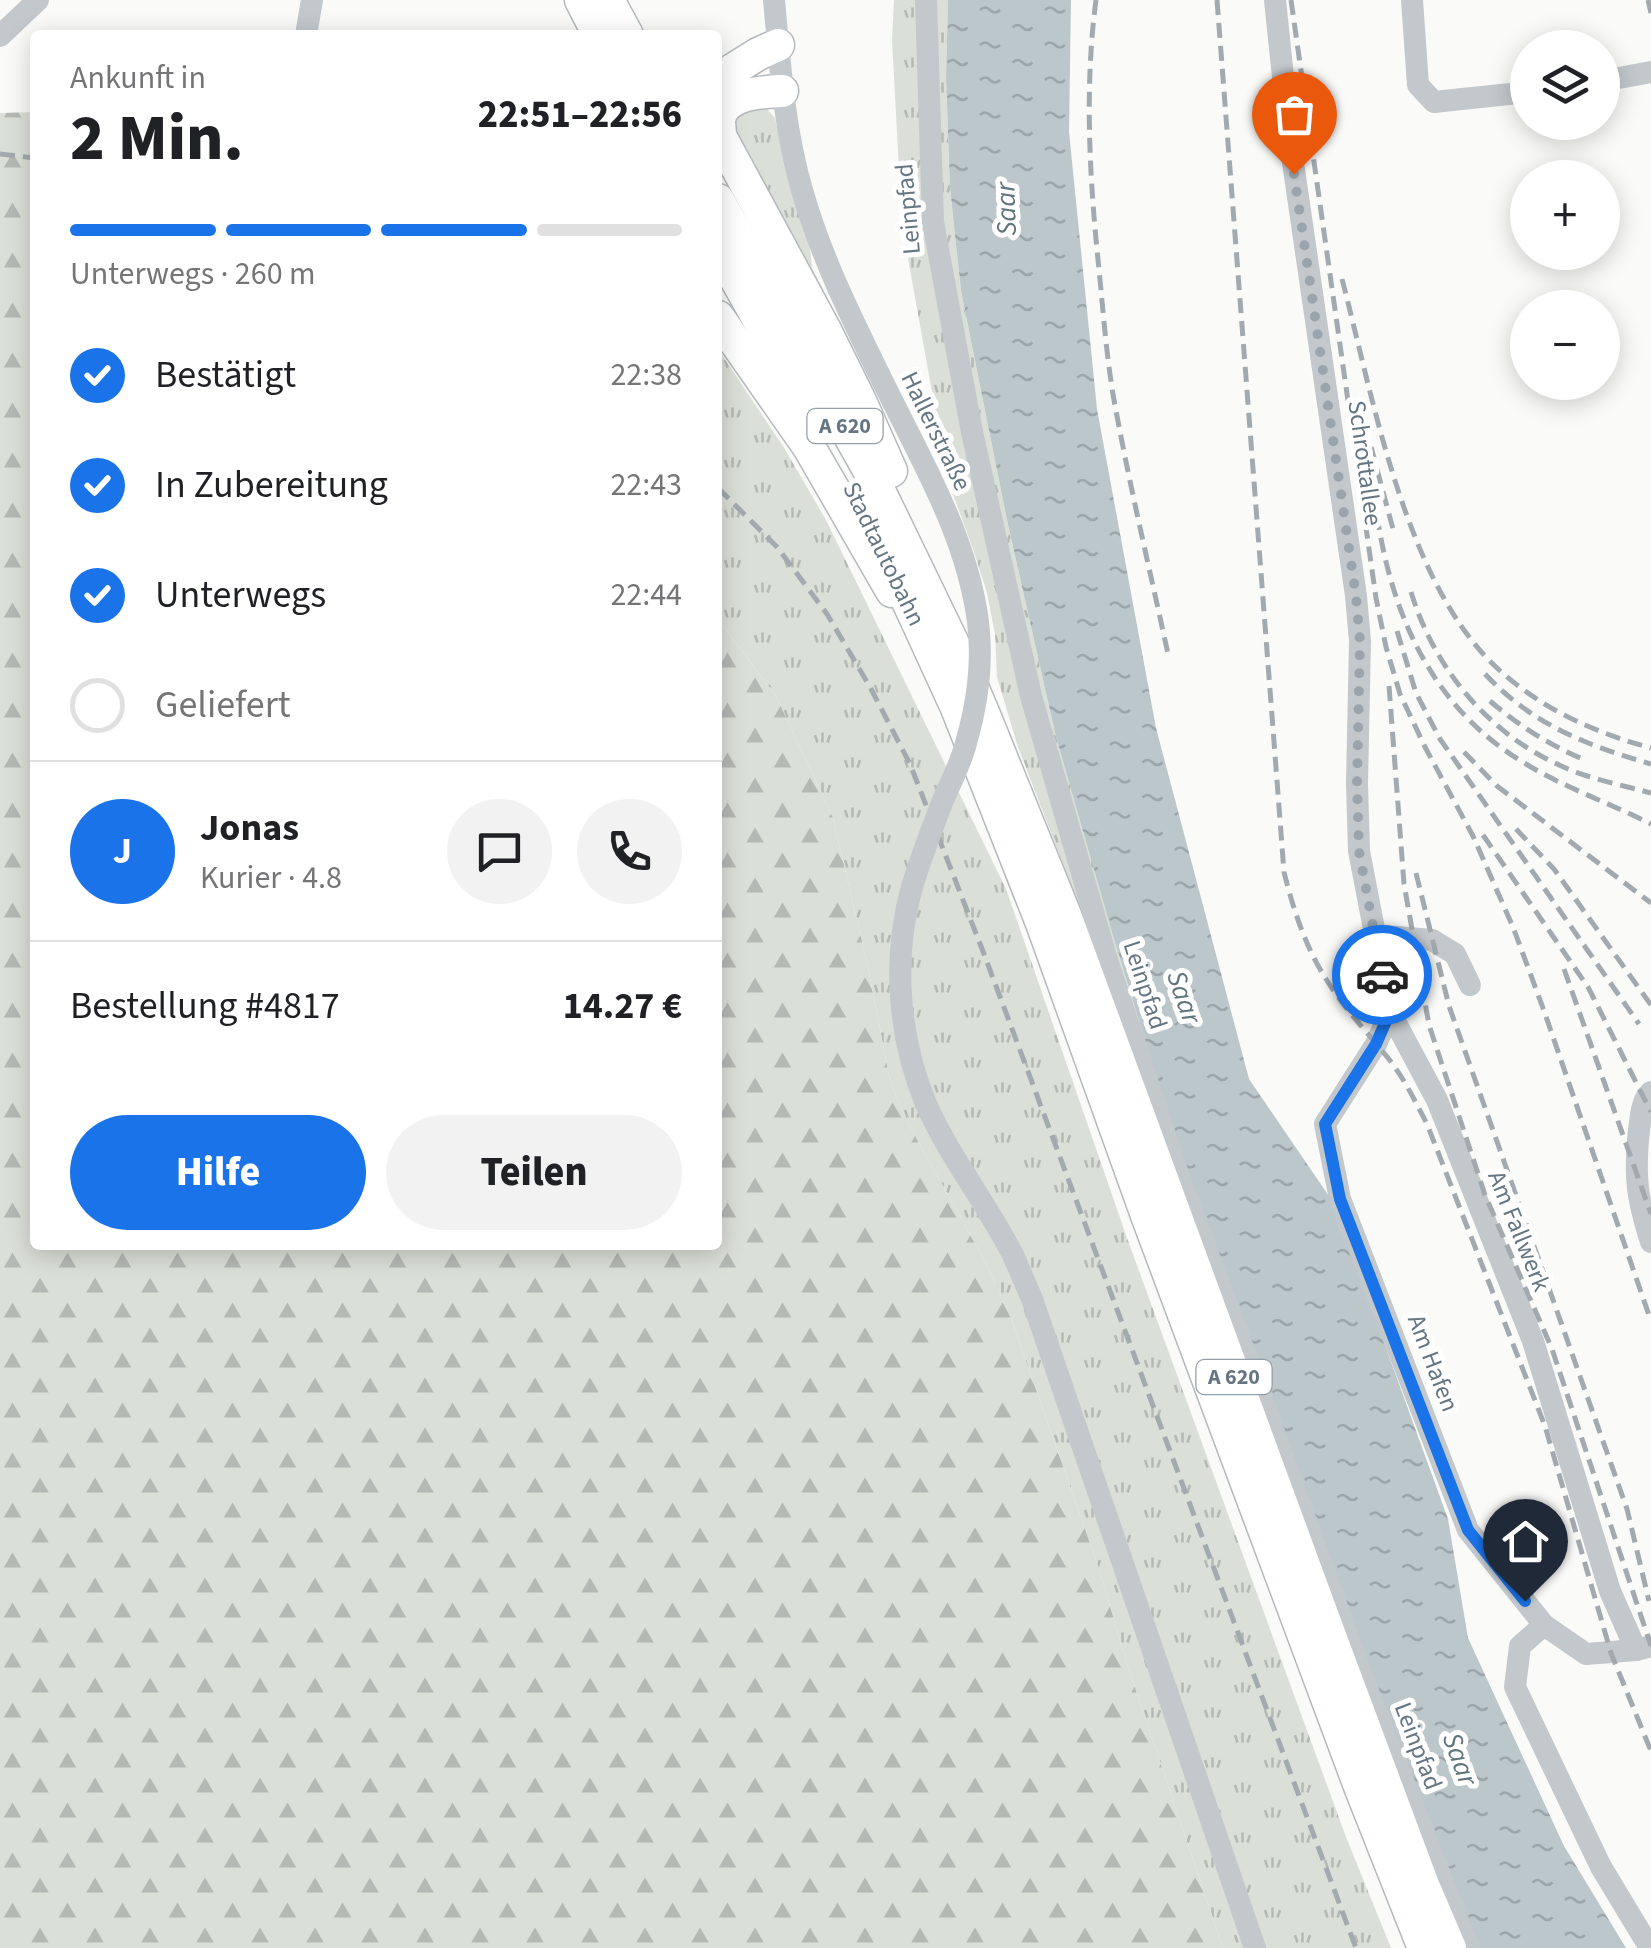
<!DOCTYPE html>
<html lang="de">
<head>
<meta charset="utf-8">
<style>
	:root { --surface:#fff; --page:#f2f2f2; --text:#202124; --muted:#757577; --line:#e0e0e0; --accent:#1a73e8 }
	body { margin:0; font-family:"Source Sans 3",sans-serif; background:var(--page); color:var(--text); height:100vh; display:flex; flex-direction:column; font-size:38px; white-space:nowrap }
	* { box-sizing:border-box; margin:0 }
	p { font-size:32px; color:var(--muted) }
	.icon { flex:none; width:55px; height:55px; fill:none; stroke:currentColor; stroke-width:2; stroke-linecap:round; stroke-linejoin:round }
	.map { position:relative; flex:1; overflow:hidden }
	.details { position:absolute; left:30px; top:30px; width:692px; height:1220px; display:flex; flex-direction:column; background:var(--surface); border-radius:10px; box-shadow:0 5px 25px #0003 }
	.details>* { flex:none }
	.buttons { position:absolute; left:1510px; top:30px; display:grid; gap:20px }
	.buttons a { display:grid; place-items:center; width:110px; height:110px; border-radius:50%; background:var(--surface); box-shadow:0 5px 25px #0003; font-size:50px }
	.pin { position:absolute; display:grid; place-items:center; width:85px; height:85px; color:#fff; margin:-102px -42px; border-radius:50% 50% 50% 0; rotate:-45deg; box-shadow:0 0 10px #0007 }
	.pin .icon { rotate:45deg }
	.courier { position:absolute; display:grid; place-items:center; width:100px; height:100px; margin:-50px; border:8px solid #1a73e8; border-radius:50%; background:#fff; color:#222; box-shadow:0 2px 12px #0007 }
	.headline em { font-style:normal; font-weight:800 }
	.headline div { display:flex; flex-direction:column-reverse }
	.headline { display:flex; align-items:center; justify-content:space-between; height:170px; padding:0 40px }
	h1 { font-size:65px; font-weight:800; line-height:75px }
	.bar { display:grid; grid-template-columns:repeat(4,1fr); gap:15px 10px; align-content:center; height:120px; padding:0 40px }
	.bar i { height:12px; border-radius:8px; background:var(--line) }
	.bar .current { background:var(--accent) }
	.bar p { grid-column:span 4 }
	.line { display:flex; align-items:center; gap:25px; padding:0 40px; border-top:2px solid var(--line) }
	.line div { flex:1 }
	.round { display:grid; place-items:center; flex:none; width:105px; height:105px; border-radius:52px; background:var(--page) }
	ol { padding:0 40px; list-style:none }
	li { display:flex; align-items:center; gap:30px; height:110px }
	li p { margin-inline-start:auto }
	li .icon { padding:10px; border-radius:50%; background:var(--accent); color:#fff; stroke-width:4 }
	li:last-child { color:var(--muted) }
	li i { width:55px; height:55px; border:5px solid var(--line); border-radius:50% }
	.primary-button { display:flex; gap:20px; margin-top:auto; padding:20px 40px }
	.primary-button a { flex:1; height:115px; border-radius:60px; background:var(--accent); color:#fff; font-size:40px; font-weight:800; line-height:115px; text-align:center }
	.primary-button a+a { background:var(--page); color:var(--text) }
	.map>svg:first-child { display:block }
</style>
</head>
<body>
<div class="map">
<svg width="1651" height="1948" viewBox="0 0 1651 1948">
	<defs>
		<pattern id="grass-tufts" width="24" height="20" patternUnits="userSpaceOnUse" patternTransform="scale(2.5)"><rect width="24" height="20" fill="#dadfd7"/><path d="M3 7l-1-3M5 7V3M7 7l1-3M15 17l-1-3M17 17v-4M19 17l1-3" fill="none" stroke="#b4b9b4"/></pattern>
		<pattern id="forest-firs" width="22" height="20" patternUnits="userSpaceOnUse" patternTransform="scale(2.5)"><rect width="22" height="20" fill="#dadfd7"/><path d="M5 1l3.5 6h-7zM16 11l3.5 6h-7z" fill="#b4b9b4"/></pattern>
		<pattern id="water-ripples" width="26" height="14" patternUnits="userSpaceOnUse" patternTransform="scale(2.5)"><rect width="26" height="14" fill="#bbc7cb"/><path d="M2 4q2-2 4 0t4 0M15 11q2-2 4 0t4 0" fill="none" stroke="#9ca6aa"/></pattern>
	</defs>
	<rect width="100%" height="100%" fill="#fafaf8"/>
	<g fill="url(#grass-tufts)">
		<polygon points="894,0 948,0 946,77 950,188 961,291 1007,520 1055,733 1194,1204 1018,747 997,677 995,634 987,593 973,549 948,481 902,225 892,40"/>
		<polygon points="753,106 767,109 775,118 788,177 810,248 812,268 841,327 734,129 735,118"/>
		<polygon points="718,349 783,446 826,520 1006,889 1127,1238 1346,1837 1391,1948 1223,1948 1128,1667 1099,1569 1012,1321 988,1267 909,1125 890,1081 869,972 833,818 776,696 718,619"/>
	</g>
	<polygon fill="url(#forest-firs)" points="35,112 35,1245 718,1245 718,619 776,696 833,818 869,972 890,1081 909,1125 988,1267 1012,1321 1099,1569 1128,1667 1223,1948 0,1948 0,113"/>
	<polygon fill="url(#water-ripples)" points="948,0 1071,0 1069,132 1097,409 1156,728 1249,1079 1333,1202 1448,1519 1468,1638 1564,1846 1626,1948 1476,1948 1417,1799 1171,1125 1112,932 1055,733 1007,520 961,291 950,188 946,77"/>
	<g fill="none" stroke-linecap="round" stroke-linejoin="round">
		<g stroke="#b4b9bd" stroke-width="35">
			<g id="highway">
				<polyline points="581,0 599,35"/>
				<polyline points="608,0 627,35"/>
				<polyline points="718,79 758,54 778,45"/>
				<path d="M782,91C761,92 723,93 719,120C719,125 720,131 720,136L825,330L860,401L891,471"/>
				<polyline points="718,200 869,470 960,658 984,715 1065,915 1330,1636 1423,1885 1450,1948"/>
				<polyline points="718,247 816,421"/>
				<polyline points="718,317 809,447 892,591"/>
				<polyline points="890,562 957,708 1042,923 1148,1218 1361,1789 1424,1948"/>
			</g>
		</g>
		<g stroke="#c3c8cc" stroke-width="22">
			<path d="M774,0C780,64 784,128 802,190C820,254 850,315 879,374"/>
			<polyline points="926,0 933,222 972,432 1031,696 1107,960 1178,1174 1257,1385 1363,1679 1469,1948"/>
			<polyline points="1275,0 1289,135 1356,596 1360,641 1357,783 1359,851 1390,1012 1437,1100 1533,1341 1610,1591 1636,1650 1651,1646"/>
			<polyline points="1412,0 1418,85 1434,102 1528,92"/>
			<polyline points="306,35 312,0"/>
			<polyline points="0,36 38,0"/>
			<polyline points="1602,81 1651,72"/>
			<path d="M912,887C892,958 898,1036 926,1104C950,1158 988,1205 1014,1257C1020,1271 1026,1285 1032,1299L1255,1948"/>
			<polyline points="1374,935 1432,940 1455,954 1470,985"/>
			<polyline points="1390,1012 1376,1044 1325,1124 1340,1199 1468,1530 1544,1625 1586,1654 1636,1650"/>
			<path d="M1651,1092C1641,1101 1641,1117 1639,1130C1634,1176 1637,1198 1651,1242"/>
			<polyline points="1544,1625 1520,1646 1515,1687 1601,1867 1650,1948"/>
		</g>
		<use href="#highway" stroke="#fff" stroke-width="32"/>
		<g stroke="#a2aab0" stroke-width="5" stroke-dasharray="15 8" stroke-linecap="butt">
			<path d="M1096,0C1085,83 1089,167 1097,250C1103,305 1106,362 1117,416C1132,496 1151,575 1168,654"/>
			<path d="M1217,0L1284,872C1293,909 1306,948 1326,979C1344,1008 1367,1032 1388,1058C1404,1078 1415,1101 1427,1124L1545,1426L1611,1653L1651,1751"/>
			<polyline points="1291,0 1376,598 1386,647 1400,694 1425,747 1473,836 1513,927 1543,1008 1651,1321"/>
			<polyline points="1648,0 1651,13"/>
			<polyline points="0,154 35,158"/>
			<path d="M1342,279C1373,397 1405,582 1496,667C1541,709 1593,732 1651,748"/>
			<polyline points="1371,447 1393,529"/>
			<polyline points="718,488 777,547 827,614 870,687 910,764 984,954 1356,1948"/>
			<path d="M1377,515C1392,617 1434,710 1526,764C1565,788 1610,803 1651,824"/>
			<path d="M1411,592C1437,677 1499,746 1584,775C1606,782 1629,787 1651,793"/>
			<polyline points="1397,631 1416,693 1440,739 1639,1024"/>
			<path d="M1485,674C1533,725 1586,745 1651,764"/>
			<polyline points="1389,686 1404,884 1429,1025 1485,1195 1552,1349 1651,1646"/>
			<path d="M1490,701C1518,725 1549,745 1583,759"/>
			<polyline points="1464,752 1497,786 1651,903"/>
			<polyline points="1516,829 1554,869 1651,1005"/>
			<polyline points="1483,835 1588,987 1651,1112"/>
			<polyline points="1416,873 1449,1006 1627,1509 1649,1601"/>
			<polyline points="1564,969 1651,1214"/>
		</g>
		<path stroke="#c3c8cc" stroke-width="22" d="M879,374C917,453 967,534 978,622C983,662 977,705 966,743C961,763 951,782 943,800C932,829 921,857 912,887"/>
	</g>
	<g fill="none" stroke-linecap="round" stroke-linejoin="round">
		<polyline stroke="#99a4ac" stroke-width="10" stroke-dasharray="0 18" points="1294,174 1356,596 1360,641 1357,783 1359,851 1382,975"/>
		<polyline stroke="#1a73e8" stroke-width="12" points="1382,975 1390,1012 1376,1044 1325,1124 1340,1199 1468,1530 1525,1601"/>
	</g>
	<g text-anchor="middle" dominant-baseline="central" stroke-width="10" stroke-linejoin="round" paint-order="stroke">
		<g fill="#fff" stroke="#939fa8" stroke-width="2.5">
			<rect x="807.5" y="409" width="75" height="34" rx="8"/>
			<rect x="1196.5" y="1360" width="75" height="34" rx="8"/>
		</g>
		<g font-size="22" font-weight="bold" fill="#657683">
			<text x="845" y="426">A 620</text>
			<text x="1234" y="1377">A 620</text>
		</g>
		<g font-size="25" fill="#657683" stroke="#fff">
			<text transform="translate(908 209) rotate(-95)">Leinpfad</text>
			<text transform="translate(936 431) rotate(64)">Hallerstraße</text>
			<text transform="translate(1365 463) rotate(82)">Schrottallee</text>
			<text transform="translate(884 554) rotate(64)">Stadtautobahn</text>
			<text transform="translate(1145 985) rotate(72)">Leinpfad</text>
			<text transform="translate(1519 1231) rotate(68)">Am Fallwerk</text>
			<text transform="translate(1433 1363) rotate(69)">Am Hafen</text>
			<text transform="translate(1418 1746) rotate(69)">Leinpfad</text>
		</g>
		<g font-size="28" font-style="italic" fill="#60757c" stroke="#fff">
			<text transform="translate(1006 209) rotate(-92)">Saar</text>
			<text transform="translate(1184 997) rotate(71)">Saar</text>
			<text transform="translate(1460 1759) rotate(70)">Saar</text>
		</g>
	</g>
</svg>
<div class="buttons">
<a><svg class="icon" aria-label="layers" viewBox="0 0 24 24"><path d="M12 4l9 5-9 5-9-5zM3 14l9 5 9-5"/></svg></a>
<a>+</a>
<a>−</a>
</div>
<div class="pin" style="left:1294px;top:174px;background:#ea580c"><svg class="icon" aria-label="bag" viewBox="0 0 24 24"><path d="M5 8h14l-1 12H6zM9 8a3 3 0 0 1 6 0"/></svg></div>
<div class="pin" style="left:1525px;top:1601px;background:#1f2937"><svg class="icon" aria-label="home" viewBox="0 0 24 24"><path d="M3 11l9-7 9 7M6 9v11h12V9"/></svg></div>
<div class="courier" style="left:1382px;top:975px"><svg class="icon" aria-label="car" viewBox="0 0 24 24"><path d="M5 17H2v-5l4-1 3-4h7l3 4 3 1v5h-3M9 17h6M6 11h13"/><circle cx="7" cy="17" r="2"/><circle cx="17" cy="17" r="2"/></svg></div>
<section class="details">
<div class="headline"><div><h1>2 Min.</h1><p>Ankunft in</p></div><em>22:51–22:56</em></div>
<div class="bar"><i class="current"></i><i class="current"></i><i class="current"></i><i></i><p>Unterwegs · 260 m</p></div>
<ol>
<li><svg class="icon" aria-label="check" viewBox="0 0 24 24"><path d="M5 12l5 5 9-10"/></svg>Bestätigt<p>22:38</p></li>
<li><svg class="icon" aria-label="check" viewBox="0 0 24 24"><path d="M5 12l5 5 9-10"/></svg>In Zubereitung<p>22:43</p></li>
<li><svg class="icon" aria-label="check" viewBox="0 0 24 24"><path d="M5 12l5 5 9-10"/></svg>Unterwegs<p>22:44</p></li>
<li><i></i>Geliefert</li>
</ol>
<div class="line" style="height:180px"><b class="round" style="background:var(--accent);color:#fff">J</b><div><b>Jonas</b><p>Kurier · 4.8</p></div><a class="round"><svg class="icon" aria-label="chat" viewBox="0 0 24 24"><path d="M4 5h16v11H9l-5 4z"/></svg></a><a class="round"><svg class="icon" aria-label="phone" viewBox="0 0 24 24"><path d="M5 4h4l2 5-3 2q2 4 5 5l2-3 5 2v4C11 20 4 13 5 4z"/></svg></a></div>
<div class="line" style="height:130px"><div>Bestellung #4817</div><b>14.27 €</b></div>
<div class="primary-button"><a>Hilfe</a><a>Teilen</a></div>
</section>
</div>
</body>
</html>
